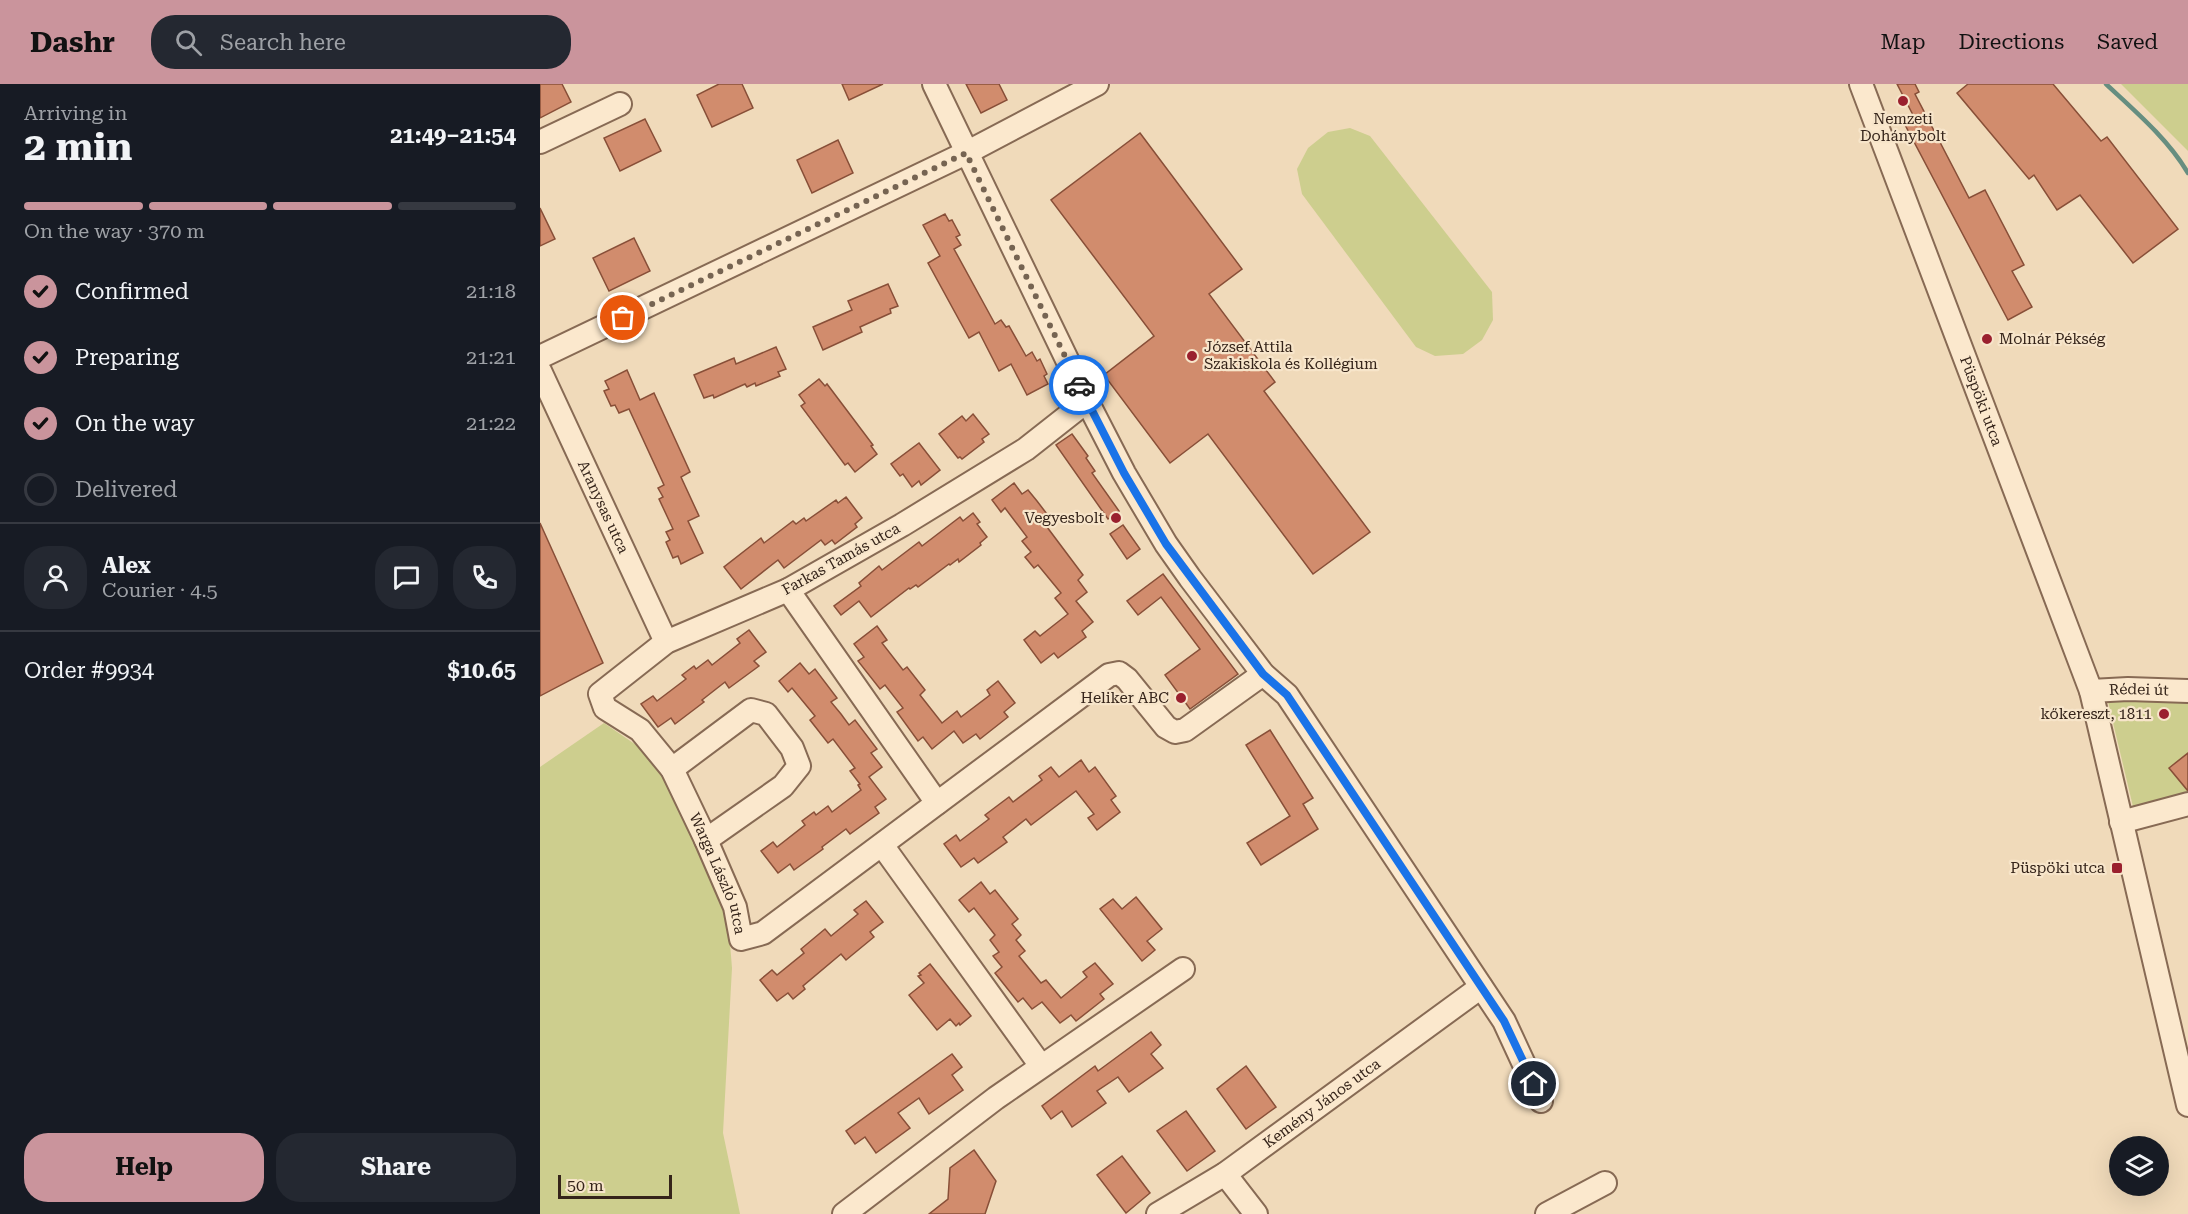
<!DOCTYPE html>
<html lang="en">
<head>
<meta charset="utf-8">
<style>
	:root { --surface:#171b24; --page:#242831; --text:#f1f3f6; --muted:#9ea1a6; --line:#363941; --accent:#ca949c }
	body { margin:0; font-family:"Roboto Serif",serif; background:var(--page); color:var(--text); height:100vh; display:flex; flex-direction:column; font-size:22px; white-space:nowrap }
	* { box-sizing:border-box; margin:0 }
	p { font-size:20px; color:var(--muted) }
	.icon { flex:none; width:33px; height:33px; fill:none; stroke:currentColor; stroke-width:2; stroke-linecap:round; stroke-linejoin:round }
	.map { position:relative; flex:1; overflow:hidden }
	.drawer { display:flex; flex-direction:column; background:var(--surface); width:540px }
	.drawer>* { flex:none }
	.fabs { position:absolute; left:1569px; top:1052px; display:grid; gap:12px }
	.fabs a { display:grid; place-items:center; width:60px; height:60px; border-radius:50%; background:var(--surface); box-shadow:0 6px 24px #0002; font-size:30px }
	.scale { position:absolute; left:18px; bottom:15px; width:114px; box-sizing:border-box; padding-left:6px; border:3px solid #35241a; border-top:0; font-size:16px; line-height:21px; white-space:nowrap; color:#35241a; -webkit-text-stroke:4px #f7e5ca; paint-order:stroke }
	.pin { position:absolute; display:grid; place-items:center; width:51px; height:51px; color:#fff; margin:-26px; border:3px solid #fff; border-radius:50%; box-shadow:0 2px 6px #0007 }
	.courier { position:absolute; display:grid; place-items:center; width:60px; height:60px; margin:-30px; border:4px solid #1a73e8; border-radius:50%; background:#fff; color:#222; box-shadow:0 2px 8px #0007 }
	.headline em { font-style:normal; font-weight:700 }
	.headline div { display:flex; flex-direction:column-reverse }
	.headline { display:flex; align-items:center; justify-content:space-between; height:102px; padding:0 24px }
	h1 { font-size:39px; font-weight:700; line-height:45px }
	.bar { display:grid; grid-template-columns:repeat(4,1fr); gap:9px 6px; align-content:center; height:72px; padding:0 24px }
	.bar i { height:8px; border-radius:4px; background:var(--line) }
	.bar .current { background:var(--accent) }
	.bar p { grid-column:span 4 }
	.line { display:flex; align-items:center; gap:15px; padding:0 24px; border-top:2px solid var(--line) }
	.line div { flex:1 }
	.round { display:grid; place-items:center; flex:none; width:63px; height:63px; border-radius:24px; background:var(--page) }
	ol { padding:0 24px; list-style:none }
	li { display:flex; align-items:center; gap:18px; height:66px }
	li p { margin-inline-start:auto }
	li .icon { padding:6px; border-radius:50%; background:var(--accent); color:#111; stroke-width:4 }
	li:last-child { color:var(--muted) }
	li i { width:33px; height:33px; border:3px solid var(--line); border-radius:50% }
	.cta { display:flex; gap:12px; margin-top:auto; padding:12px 24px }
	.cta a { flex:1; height:69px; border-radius:24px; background:var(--accent); color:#111; font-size:24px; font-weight:700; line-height:69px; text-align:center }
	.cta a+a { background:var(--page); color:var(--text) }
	header { display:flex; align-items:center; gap:36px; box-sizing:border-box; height:84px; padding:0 30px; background:var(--accent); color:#111 }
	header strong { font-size:28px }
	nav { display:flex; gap:33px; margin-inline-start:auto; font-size:21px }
	.search { width:420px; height:54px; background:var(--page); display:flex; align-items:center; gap:15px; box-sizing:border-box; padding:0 21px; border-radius:24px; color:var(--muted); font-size:22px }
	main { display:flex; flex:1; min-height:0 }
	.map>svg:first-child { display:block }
</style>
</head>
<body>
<header>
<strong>Dashr</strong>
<div class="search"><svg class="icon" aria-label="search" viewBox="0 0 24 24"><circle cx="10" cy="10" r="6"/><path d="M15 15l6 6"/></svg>Search here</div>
<nav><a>Map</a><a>Directions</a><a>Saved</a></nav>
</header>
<main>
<section class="drawer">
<div class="headline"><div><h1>2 min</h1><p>Arriving in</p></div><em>21:49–21:54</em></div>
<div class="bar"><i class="current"></i><i class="current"></i><i class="current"></i><i></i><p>On the way · 370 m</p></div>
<ol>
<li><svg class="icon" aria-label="check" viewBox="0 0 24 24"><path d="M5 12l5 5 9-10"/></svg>Confirmed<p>21:18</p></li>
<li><svg class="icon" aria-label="check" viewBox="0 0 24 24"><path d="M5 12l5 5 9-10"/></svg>Preparing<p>21:21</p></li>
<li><svg class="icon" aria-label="check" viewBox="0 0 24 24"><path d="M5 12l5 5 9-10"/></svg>On the way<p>21:22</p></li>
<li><i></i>Delivered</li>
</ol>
<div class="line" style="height:108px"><a class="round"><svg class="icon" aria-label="person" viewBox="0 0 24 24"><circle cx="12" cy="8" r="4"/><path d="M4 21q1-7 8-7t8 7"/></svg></a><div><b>Alex</b><p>Courier · 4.5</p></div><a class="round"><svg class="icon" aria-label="chat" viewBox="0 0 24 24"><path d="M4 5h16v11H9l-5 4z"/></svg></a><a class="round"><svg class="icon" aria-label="phone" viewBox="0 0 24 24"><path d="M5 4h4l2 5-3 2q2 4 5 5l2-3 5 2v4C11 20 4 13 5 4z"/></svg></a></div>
<div class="line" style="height:78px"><div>Order #9934</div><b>$10.65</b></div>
<div class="cta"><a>Help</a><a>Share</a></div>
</section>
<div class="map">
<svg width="1648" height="1130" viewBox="0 0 1648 1130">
	<rect width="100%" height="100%" fill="#f0daba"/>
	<g fill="#cdce8e">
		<polygon points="1581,0 1648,0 1648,68 1648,67"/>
		<polygon points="810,44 830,52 952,208 953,236 942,256 923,270 895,272 876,263 762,110 757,85 768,64 788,48"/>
		<polygon points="1566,609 1648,610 1648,717 1595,731"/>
		<polygon points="64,639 118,676 188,835 192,884 183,1049 200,1130 0,1130 0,683"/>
	</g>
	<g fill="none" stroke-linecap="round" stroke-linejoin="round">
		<path stroke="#668e80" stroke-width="4.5" d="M1566,0C1595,27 1628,55 1648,89"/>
	</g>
	<g fill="#d18c6d" stroke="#884f38" stroke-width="1.5">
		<polygon points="0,0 22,0 31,18 0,34"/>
		<polygon points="179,0 202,0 213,24 172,43 157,11"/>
		<polygon points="302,0 343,0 309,16"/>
		<polygon points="426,0 459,0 467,16 441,29"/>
		<polygon points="1357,0 1375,0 1379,8 1375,10 1429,114 1445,106 1484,181 1472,187 1492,223 1468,236 1363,37 1373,31"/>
		<polygon points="1428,0 1513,0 1561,57 1567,53 1638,145 1593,179 1540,111 1517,126 1494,91 1489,95 1417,9"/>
		<polygon points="105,35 121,67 80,87 64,54"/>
		<polygon points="600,49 702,185 669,210 735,298 724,307 830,448 773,490 668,350 630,379 564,291 614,252 511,116"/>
		<polygon points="298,56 313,89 272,109 257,76"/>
		<polygon points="0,124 15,155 0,162"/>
		<polygon points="405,130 409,137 412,136 420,151 416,153 421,161 414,165 455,240 461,236 466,243 469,242 486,272 492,268 497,277 500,275 507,290 504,292 508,300 487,311 471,280 459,287 439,248 429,254 388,179 400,172 383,141"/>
		<polygon points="94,154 110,187 69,207 53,174"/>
		<polygon points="348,200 358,222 350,225 351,229 320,243 322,248 283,266 273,243 312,226 308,217"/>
		<polygon points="236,263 246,285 238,288 240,292 216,302 215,299 207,303 205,300 174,314 173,311 164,314 154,291 194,274 196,280"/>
		<polygon points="87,286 100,316 114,309 150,388 141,393 159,432 148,437 163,469 141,480 138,472 133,474 126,458 130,456 126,448 133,445 119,415 123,413 118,404 124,401 89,325 79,329 75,321 71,322 64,307 69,305 65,297"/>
		<polygon points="279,295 285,302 287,300 333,361 331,362 337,370 315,388 308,379 305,381 261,322 265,319 259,311"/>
		<polygon points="433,330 449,350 442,355 444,358 422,375 420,373 418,374 399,350 422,332 426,337"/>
		<polygon points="532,350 548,372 546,374 555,387 552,389 579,427 568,435 516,361"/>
		<polygon points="379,359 400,386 381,401 379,397 372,403 363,390 360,392 351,380"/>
		<polygon points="474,399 482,410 488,406 497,417 510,434 504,439 543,491 538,496 547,508 536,517 553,538 542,547 546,553 518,574 514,569 501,579 484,556 495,547 500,552 528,530 515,514 521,509 498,481 494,484 485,473 491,468 482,457 487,453 465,424 461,428 452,416"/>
		<polygon points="306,413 322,434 315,440 317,443 295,460 292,456 285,461 281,456 244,484 238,476 201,505 184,483 221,454 224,459 253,437 256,440 264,434 266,437 296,416 298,419"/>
		<polygon points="433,429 440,438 437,440 447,453 440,459 441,461 419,478 418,475 410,481 409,480 378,503 376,501 370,505 369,504 331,533 319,517 301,531 294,522 321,502 319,499 339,482 342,486 379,458 382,462 420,433 423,437"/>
		<polygon points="0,439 63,579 0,612"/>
		<polygon points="583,441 600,465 587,475 570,450"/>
		<polygon points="623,490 698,590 650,625 625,591 660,565 621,513 598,531 587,517"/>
		<polygon points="337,542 347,556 342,559 363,586 367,583 385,606 380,611 402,639 417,627 421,633 450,611 447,606 458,597 475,619 464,628 468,633 440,655 436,650 423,659 414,647 392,665 383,653 378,657 357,628 363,624 345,601 340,605 318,577 324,573 314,560"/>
		<polygon points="209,546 226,568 214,577 219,582 189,604 185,598 162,616 164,618 135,640 131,634 118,643 101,620 113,612 117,617 146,595 142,591 154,582 156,585 168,576 172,581 200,559 197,555"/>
		<polygon points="260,579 269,590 275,585 297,614 291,618 301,630 309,641 315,636 337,665 331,669 342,683 329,693 346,715 335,723 339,729 310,750 306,745 282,763 283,765 254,786 250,780 238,789 221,767 233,758 237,763 265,741 262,737 274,728 276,731 288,722 292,728 321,706 318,701 320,700 310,687 315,684 293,655 288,659 270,636 275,632 252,604 248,608 239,597"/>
		<polygon points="730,646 773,714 763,720 778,745 721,781 707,759 750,732 706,661"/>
		<polygon points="1648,669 1648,707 1629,684"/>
		<polygon points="541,676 549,688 555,683 576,712 571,716 580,728 557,746 548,734 554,730 536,707 491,741 486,735 463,753 467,758 438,779 434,774 421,783 404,760 416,751 420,757 449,735 445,731 469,713 473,718 502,696 499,692 511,683 519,693"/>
		<polygon points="441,798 450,810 455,806 478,835 472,840 481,851 476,856 485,867 479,872 501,899 506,896 521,914 547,893 543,888 555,879 573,900 560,910 564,915 536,937 531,931 520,939 502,918 492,925 483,914 478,918 455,889 462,883 453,872 459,868 450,856 455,851 434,824 429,828 419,816"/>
		<polygon points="596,813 622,845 607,857 615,866 602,877 560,825 573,815 582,825"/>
		<polygon points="326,817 343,838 330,848 334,853 306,876 301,870 263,902 265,905 253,915 248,909 237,917 220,896 232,886 237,891 264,869 261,865 285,845 291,852 318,830 314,826"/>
		<polygon points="390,880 431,932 420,941 419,939 416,942 410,935 397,946 369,911 384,899 378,892 381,891 379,889"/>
		<polygon points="611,948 621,961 611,970 623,984 589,1008 578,993 557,1007 566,1019 532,1043 522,1027 511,1035 502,1022 555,982 558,987"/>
		<polygon points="412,970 422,983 412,991 423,1006 389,1030 379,1014 358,1029 370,1044 336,1069 325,1053 315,1060 306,1047"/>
		<polygon points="706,982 736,1023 706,1045 677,1005"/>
		<polygon points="646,1027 675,1067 647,1087 617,1047"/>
		<polygon points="434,1066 456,1097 445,1130 389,1130 408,1115 410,1084"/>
		<polygon points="582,1072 610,1109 586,1129 557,1091"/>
	</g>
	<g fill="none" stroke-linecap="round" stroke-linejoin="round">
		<g stroke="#876a54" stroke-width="26">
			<g id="minor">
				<polyline points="394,0 547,317 584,389 626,460 650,494 723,590 747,611 964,937 1001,1017"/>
				<path id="s1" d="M1321,0L1551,607L1648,1021"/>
				<polyline points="0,58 80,20"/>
				<polyline points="0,273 426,69 557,0"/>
				<path id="s2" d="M0,287L126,558"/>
				<path id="s3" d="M547,317L486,365L362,441L248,506L126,558L60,610L65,624L100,646L132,685L166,756L195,823L201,855L223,849L569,591L579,589L587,595L626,643L635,648L645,646L723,590"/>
				<polyline points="248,506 397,719"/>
				<path id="s4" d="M1551,607L1588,605L1648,607"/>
				<polyline points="132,685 211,626 226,630 252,664 259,682 243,702 166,756"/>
				<polyline points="1581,738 1648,720"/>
				<polyline points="342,761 501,982"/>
				<polyline points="685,1090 716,1130"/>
				<polyline points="304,1130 456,1014 643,885"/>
				<path id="s5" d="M618,1130L685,1090L941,903"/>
				<polyline points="1007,1130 1065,1099"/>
			</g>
		</g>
		<use href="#minor" stroke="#fbe8cd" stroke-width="22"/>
	</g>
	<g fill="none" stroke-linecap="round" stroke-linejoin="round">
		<polyline stroke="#766452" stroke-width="6" stroke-dasharray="0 10.8" points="83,234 426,69 539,301"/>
		<polyline stroke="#1a73e8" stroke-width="8" points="539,301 584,389 626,460 723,590 747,611 964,937 994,1000"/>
	</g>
	<g fill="#9a202e" stroke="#f7e5ca" stroke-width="2">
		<circle cx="1363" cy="17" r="6"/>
		<circle cx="1447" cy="255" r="6"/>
		<circle cx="652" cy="272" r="6"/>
		<circle cx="576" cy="434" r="6"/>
		<circle cx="641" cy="614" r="6"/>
		<circle cx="1624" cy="630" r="6"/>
		<rect x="1571" y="778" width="12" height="12" rx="3"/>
	</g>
	<g text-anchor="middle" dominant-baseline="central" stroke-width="4.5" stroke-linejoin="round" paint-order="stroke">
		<g font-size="15" fill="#35241a" stroke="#f7e5ca" text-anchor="end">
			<text x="1363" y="35" text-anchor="middle">Nemzeti<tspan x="1363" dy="17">Dohánybolt</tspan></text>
			<text x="1459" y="255" text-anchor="start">Molnár Pékség</text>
			<text x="664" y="263" text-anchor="start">József Attila<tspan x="664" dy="17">Szakiskola és Kollégium</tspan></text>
			<text x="564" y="434">Vegyesbolt</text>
			<text x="629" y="614">Heliker ABC</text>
			<text x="1612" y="630">kőkereszt, 1811</text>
			<text x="1565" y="784">Püspöki utca</text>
		</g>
		<g font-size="15" fill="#35241a" stroke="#f7e5ca">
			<text stroke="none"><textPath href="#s1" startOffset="339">Püspöki utca</textPath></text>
			<text stroke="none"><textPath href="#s2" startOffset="150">Aranysas utca</textPath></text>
			<text transform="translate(301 475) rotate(-29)">Farkas Tamás utca</text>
			<text stroke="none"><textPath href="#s4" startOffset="48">Rédei út</textPath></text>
			<text stroke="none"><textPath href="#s3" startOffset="792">Warga László utca</textPath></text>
			<text stroke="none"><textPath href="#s5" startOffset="198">Kemény János utca</textPath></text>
		</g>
	</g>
</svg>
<div class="fabs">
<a><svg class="icon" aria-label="layers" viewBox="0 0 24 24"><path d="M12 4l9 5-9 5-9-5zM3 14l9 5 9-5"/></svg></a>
</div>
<div class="scale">50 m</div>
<div class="pin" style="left:83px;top:234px;background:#ea580c"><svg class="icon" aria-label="bag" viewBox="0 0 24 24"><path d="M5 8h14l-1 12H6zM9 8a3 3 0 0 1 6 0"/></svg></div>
<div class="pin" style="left:994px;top:1000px;background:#1f2937"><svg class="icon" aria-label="home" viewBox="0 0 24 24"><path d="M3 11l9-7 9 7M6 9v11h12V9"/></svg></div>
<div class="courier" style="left:539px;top:301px"><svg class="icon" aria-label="car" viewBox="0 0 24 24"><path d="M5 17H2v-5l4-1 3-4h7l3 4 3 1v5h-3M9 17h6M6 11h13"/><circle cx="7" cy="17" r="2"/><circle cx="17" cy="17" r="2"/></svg></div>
</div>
</main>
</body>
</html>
